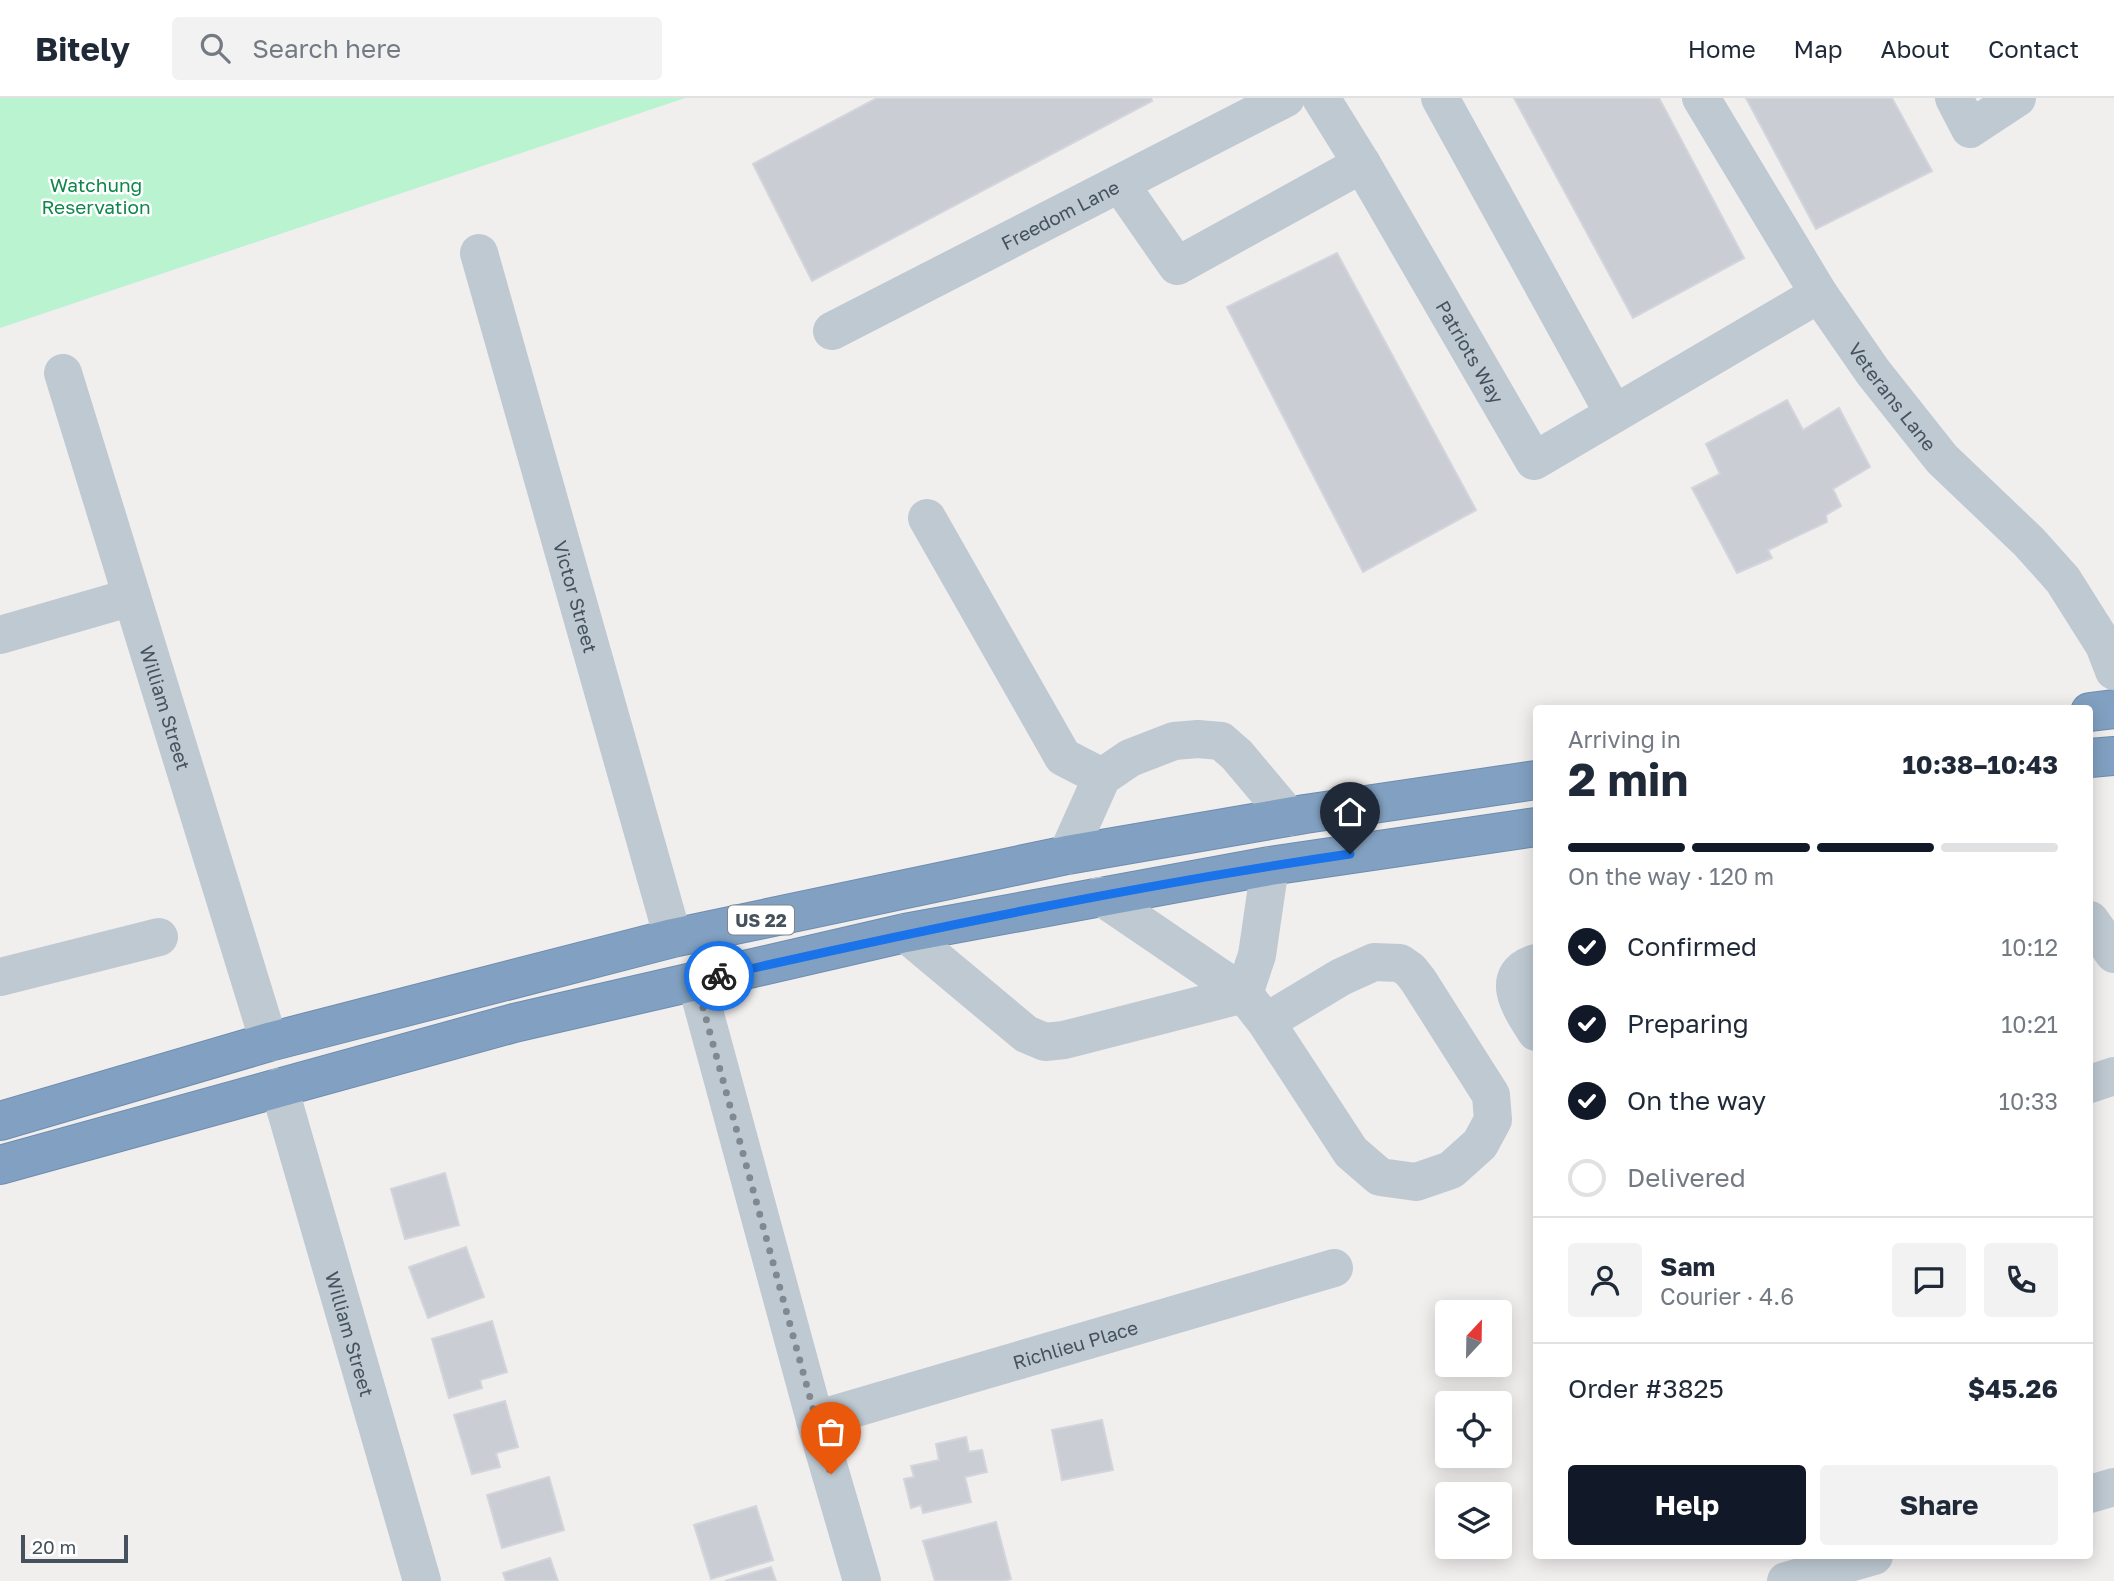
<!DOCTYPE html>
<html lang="en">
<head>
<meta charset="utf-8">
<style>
	:root { --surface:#fff; --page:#f2f2f3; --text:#1f2937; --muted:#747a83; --line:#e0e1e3; --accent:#111827 }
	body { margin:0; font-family:"Golos Text",sans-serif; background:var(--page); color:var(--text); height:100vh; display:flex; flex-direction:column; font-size:26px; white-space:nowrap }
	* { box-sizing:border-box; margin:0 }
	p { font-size:23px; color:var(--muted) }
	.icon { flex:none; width:38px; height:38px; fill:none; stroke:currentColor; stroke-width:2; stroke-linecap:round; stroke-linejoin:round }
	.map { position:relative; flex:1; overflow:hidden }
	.panel { position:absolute; left:1533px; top:607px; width:560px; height:854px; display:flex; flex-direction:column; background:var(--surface); border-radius:7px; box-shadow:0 4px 18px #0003 }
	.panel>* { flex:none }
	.needle { width:46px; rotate:22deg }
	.fabs { position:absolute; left:1435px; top:1202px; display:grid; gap:14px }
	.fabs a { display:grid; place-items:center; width:77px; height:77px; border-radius:7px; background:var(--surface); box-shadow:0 4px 18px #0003; font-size:35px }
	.scale { position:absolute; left:21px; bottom:18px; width:107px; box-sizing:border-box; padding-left:7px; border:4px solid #45525e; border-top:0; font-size:19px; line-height:24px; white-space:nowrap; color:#45525e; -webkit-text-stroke:5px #fff; paint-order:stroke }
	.pin { position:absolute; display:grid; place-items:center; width:60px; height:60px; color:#fff; margin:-72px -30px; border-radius:50% 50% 50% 0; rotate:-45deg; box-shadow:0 0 7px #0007 }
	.pin .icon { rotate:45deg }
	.courier { position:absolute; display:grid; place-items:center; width:70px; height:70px; margin:-35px; border:5px solid #1a73e8; border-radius:50%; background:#fff; color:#222; box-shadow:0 2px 9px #0007 }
	.headline em { font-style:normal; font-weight:700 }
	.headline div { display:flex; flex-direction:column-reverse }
	.headline { display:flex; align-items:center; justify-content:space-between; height:119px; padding:0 35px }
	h1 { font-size:46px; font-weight:700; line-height:52px }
	.bar { display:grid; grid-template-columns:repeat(4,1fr); gap:10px 7px; align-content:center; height:84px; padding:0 35px }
	.bar i { height:9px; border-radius:5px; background:var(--line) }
	.bar .active { background:var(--accent) }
	.bar p { grid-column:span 4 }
	.line { display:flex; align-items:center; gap:18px; padding:0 35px; border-top:2px solid var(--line) }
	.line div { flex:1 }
	.round { display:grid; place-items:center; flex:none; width:74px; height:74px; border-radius:7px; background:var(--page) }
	ol { padding:0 35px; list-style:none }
	li { display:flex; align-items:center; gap:21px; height:77px }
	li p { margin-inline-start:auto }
	li .icon { padding:7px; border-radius:50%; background:var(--accent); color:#fff; stroke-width:4 }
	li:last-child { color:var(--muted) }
	li i { width:38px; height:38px; border:4px solid var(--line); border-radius:50% }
	.action { display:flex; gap:14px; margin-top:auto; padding:14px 35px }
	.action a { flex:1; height:80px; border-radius:7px; background:var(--accent); color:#fff; font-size:28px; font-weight:700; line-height:80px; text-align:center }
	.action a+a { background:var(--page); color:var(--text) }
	header { display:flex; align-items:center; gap:42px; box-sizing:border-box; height:98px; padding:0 35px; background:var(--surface); border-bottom:2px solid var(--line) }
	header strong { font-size:33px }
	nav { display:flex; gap:38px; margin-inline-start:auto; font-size:24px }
	.search { width:490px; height:63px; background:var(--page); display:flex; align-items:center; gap:18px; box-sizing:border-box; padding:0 24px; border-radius:7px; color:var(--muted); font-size:26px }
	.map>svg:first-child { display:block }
</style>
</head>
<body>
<header>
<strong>Bitely</strong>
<div class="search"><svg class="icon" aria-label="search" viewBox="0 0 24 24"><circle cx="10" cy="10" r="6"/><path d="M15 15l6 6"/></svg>Search here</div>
<nav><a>Home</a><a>Map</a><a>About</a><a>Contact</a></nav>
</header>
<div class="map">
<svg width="2114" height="1483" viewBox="0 0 2114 1483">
	<rect width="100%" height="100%" fill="#f1eeee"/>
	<polygon fill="#b9f3cf" points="0,0 685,0 0,230"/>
	<g fill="#cacdd4" stroke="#d2d5db" stroke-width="2">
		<polygon points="877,0 1151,0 1152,3 812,183 753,66"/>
		<polygon points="1514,0 1659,0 1744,160 1633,220"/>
		<polygon points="1746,0 1892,0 1932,73 1816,131"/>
		<polygon points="1337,155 1476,412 1363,474 1227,209"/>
		<polygon points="1787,302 1803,332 1839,310 1870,369 1833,391 1841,408 1826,417 1827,424 1768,452 1772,460 1737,475 1692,390 1720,376 1706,346"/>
		<polygon points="445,1075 459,1127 405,1141 391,1091"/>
		<polygon points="466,1149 484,1199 428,1220 409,1169"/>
		<polygon points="492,1223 507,1274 480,1282 482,1290 449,1300 432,1241"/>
		<polygon points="505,1303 518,1349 496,1355 500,1369 472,1376 454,1317"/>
		<polygon points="1102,1322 1113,1372 1062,1382 1052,1332"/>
		<polygon points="966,1339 969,1354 982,1352 987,1374 965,1379 971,1404 923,1415 921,1407 911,1410 904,1381 914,1379 911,1368 939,1362 936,1346"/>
		<polygon points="549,1379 564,1432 502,1450 487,1397"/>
		<polygon points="756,1408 773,1462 711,1481 694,1427"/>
		<polygon points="996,1424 1011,1481 1004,1483 935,1483 923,1443"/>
		<polygon points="550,1460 558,1483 506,1483 503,1475"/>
		<polygon points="771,1469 776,1483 725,1483"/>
	</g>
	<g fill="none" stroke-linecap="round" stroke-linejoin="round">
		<g stroke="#6d8cae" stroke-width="40">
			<g id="highway">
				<polyline points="2090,614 2114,611"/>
				<polyline points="2090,660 2114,658"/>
				<polyline points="0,1023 269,944 673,840 1067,757 1305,716 1536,682"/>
				<polyline points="0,1067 514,925 905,835 1270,768 1536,729"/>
			</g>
		</g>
		<g stroke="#bec9d2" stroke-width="38">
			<polyline points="1321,0 1362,66"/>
			<polyline points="1440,0 1614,316"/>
			<path id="s1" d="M1701,0L1819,196L1873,274L1942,361L2029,444L2063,482L2104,547L2114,573"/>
			<polyline points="1954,0 1970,31 2017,0"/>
			<path id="s2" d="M1120,86L1177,168L1362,66L1534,363L1819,196"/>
			<path id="s3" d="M479,155L673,840"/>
			<path id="s4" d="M832,233L1286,0"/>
			<path id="s5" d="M63,275L269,944"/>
			<polyline points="927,420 1063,659 1102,679"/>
			<polyline points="0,537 132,499"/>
			<polyline points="1067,757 1102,679 1130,660 1174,643 1198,641 1221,643 1237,657 1289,719"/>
			<polyline points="1100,798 1244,896 1257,857 1270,768"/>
			<polyline points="2090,822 2114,856"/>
			<polyline points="905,835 1026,936 1045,944 1064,942 1244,896 1266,924 1351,1054 1380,1079 1416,1084 1451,1072 1480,1046 1493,1022 1491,997 1418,882 1410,872 1400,865 1374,864 1341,879 1266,924"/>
			<path d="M1536,865C1496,877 1523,913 1536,934"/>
			<polyline points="0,879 159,839"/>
			<polyline points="696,883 815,1322 862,1483"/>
			<polyline points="2090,986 2114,978"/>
			<path id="s6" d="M279,989L422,1483"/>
			<path id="s7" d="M815,1322L1334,1170"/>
			<polyline points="2090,1396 2114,1389"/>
			<polyline points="1786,1483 1874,1458"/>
		</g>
		<use href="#highway" stroke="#82a1c2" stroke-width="38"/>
	</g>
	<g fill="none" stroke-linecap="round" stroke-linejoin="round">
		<polyline stroke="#818990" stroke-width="7" stroke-dasharray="0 12.6" points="719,878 696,884 831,1376"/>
		<path stroke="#1a73e8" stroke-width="9" d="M719,878C928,830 1138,787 1350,756"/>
	</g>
	<g text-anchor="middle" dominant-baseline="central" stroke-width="5" stroke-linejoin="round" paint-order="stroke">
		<rect fill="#fff" stroke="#7d868e" stroke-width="2" x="728" y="807.5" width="66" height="29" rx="5"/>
		<g font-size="18" font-weight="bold" fill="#45525e">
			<text x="761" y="822">US 22</text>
		</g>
		<g font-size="19" fill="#0f864a" stroke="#fff">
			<text x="96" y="86">Watchung<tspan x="96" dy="22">Reservation</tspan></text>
		</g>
		<g font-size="19" fill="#45525e" stroke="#fff">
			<text stroke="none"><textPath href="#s4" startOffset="256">Freedom Lane</textPath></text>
			<text stroke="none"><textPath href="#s2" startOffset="528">Patriots Way</textPath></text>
			<text stroke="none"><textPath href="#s1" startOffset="355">Veterans Lane</textPath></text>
			<text stroke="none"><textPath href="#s3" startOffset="357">Victor Street</textPath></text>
			<text stroke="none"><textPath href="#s5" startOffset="350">William Street</textPath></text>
			<text stroke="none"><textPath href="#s6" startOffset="257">William Street</textPath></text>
			<text stroke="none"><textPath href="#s7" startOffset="271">Richlieu Place</textPath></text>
		</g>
	</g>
</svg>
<div class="fabs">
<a><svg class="needle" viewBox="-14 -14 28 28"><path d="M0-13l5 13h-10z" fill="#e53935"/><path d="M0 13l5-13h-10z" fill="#747a83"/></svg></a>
<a><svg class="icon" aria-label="locate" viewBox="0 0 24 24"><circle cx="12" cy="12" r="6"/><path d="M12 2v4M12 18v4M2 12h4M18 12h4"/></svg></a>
<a><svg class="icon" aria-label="layers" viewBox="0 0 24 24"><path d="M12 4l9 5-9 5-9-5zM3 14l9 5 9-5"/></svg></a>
</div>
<div class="scale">20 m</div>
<div class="pin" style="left:831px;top:1376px;background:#ea580c"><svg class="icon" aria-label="bag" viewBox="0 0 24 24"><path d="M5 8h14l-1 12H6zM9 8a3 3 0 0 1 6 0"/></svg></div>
<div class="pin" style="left:1350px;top:756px;background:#1f2937"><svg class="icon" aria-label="home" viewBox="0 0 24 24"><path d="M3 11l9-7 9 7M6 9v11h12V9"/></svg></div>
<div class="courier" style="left:719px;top:878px"><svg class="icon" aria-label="bike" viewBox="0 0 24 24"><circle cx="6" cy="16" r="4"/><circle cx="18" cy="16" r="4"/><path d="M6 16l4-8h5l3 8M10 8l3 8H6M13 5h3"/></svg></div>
<section class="panel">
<div class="headline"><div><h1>2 min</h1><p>Arriving in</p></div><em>10:38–10:43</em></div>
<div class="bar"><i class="active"></i><i class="active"></i><i class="active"></i><i></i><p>On the way · 120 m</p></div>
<ol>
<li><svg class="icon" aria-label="check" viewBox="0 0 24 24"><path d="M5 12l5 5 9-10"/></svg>Confirmed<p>10:12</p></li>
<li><svg class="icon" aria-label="check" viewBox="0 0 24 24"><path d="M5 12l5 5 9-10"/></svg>Preparing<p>10:21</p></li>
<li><svg class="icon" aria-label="check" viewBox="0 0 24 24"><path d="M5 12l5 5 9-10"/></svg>On the way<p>10:33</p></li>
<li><i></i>Delivered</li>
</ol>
<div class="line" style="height:126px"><a class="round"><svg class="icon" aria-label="person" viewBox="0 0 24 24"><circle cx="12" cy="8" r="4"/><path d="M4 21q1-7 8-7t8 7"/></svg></a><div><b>Sam</b><p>Courier · 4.6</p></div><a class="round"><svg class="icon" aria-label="chat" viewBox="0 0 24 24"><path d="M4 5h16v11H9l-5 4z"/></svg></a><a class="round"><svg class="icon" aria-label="phone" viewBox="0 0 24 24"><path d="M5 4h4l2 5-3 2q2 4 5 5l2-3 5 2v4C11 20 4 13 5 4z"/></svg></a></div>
<div class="line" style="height:91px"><div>Order #3825</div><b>$45.26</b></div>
<div class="action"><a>Help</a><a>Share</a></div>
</section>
</div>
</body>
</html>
